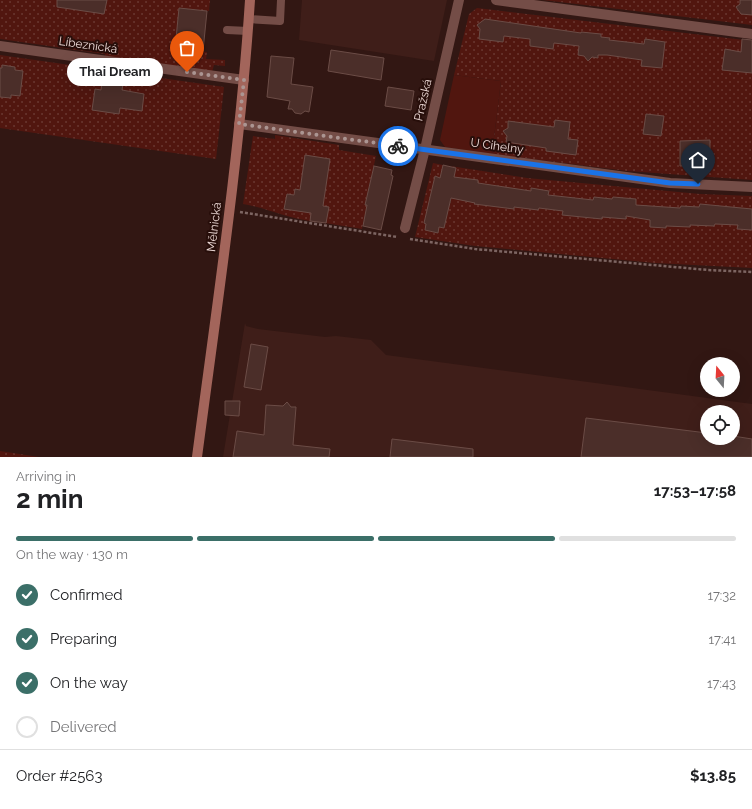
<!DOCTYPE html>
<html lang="en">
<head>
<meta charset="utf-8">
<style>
	:root { --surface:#fff; --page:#f6f6f6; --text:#202124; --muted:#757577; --line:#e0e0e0; --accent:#3b6f68 }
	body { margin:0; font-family:Raleway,sans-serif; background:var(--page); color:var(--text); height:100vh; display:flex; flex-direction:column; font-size:15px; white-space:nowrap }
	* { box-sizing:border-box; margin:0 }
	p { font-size:13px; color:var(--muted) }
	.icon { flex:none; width:22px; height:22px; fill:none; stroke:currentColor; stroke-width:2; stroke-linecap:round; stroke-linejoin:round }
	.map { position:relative; height:457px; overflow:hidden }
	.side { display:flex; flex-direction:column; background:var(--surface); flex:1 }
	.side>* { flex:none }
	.needle { width:26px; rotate:342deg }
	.controls { position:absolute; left:700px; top:357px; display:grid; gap:8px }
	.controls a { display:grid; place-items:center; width:40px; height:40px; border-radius:50%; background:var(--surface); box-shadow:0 4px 16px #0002; font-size:20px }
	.pin { position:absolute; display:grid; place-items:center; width:34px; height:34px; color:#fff; margin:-41px -17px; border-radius:50% 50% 50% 0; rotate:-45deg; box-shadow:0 0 4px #0007 }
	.pin .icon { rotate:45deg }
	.courier { position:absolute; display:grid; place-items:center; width:40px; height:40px; margin:-20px; border:3px solid #1a73e8; border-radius:50%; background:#fff; color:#222; box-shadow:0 1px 5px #0007 }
	.bubble { position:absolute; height:28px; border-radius:14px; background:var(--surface); box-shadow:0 4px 16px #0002; font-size:13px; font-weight:700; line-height:28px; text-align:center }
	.overview em { font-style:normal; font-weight:700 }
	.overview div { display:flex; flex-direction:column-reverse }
	.overview { display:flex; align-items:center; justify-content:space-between; height:68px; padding:0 16px }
	h1 { font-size:26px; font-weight:700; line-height:30px }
	.bar { display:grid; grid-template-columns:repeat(4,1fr); gap:6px 4px; align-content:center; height:48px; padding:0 16px }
	.bar i { height:5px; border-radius:3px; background:var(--line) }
	.bar .on { background:var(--accent) }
	.bar p { grid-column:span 4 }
	.line { display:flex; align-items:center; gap:10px; padding:0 16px; border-top:1px solid var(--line) }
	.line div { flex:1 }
	ol { padding:0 16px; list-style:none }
	li { display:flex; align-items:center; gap:12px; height:44px }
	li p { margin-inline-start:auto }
	li .icon { padding:4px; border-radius:50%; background:var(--accent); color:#fff; stroke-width:4 }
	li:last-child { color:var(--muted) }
	li i { width:22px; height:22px; border:2px solid var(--line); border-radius:50% }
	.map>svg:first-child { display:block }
</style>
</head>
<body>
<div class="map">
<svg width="752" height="457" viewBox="0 0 752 457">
	<defs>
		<pattern id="garden-dots" width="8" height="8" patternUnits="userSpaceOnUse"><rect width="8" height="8" fill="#51160f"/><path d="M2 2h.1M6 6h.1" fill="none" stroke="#6a3731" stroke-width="1.8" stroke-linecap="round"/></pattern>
	</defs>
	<rect width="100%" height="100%" fill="#321713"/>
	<g fill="#3f1e19" fill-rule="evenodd">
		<polygon points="302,0 447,0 434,61 299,40"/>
		<path d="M245,323L246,326L258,329L325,337L336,336L371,340L386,355L752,404V457H223ZM707,412H733V438H707Z"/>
	</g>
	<polygon fill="#51160f" points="454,75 501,81 492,154 445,147 440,140"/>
	<g fill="url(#garden-dots)">
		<polygon points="0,0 210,0 209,11 179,8 175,49 207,52 206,59 225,60 225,66 214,65 212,72 105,57 105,54 0,39"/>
		<polygon points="543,0 752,0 752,25"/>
		<polygon points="477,8 752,41 752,180 627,171 492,154 501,81 454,75 469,14"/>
		<polygon points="0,55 224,87 216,159 0,128"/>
		<path d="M275,135L339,145V150L376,156L365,205H367L362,229L325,223L329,207L313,204L310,221C287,218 266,208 243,204L253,136L275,139Z"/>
		<polygon points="433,163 443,165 440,178 435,177 424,223 426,224 425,230 437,233 439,227 444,228 448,213 446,212 447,204 450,204 454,189 451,188 456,168 450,166 527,178 700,194 752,196 752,268 655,263 475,246 415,237"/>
		<polygon points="0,451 39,457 0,457"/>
	</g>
	<g fill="#4b2e29" stroke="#6b4c46">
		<polygon points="57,0 107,0 104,14 57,7"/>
		<polygon points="740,0 752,0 752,15 741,14 736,7 740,4"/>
		<polygon points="179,8 207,11 203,51 175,49"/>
		<polygon points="485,19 581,33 581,32 601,34 601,37 610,38 609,40 644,44 645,39 665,42 662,68 641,66 642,60 607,55 598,55 598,58 592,57 588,61 584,56 578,55 579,46 554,43 553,49 530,46 530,39 504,36 503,42 479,39 480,29 477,25"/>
		<polygon points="742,39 752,40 752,73 722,70 725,49 741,52"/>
		<polygon points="331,50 384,58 381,80 328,71"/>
		<polygon points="271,56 294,58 291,84 313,87 309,112 305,111 301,114 295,113 292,109 288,109 290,101 267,97"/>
		<polygon points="2,65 15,67 15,70 23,71 20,96 11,95 11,98 0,97 0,68 2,68"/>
		<polygon points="109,80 123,84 122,90 144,94 142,111 120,108 119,114 92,110 95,89 101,90 102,81 109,82"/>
		<polygon points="388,87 414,91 411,110 385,106"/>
		<polygon points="646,114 664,116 661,136 643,134"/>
		<polygon points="555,120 570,122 568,139 578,140 576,155 546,151 546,148 506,142 507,136 503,131 508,128 508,121 554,127"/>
		<polygon points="710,140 710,165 680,166 680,141"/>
		<polygon points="305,155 330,159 323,206 329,207 326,223 310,221 311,213 284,209 287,194 294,195 295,189 300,190"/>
		<polygon points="443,165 456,168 454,177 478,180 478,183 531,191 531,188 549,191 548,195 593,200 594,197 612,199 613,197 636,199 636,205 680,208 681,206 699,207 700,204 752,209 752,230 737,229 738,225 715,224 714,226 690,225 690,227 666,226 666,228 650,227 650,220 626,216 626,219 602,217 602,219 562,215 563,211 539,208 538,210 514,207 514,209 474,204 475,203 451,198 444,228 439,227 438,233 425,230 426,224 424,223 435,176 440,178"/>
		<polygon points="374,166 392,170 391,175 393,176 381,230 363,226 367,205 365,205"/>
		<polygon points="251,344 268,347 261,390 244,387"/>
		<polygon points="225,401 240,401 239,416 225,415"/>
		<polygon points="287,402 291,407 296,407 293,445 330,449 329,457 233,457 237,431 264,435 266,405 283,406"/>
		<polygon points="586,418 707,433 707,438 733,438 733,436 752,439 752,457 581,457"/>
		<polygon points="392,439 473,449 473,457 390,457"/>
	</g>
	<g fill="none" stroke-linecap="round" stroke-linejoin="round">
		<g stroke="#7d6562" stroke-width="2.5" stroke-dasharray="3 2" stroke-linecap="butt">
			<polyline points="240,212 397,237"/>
			<polyline points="410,239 475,249 708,270 752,272"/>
		</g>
		<g stroke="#744d47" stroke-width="8">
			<polyline points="248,19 280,21 281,0"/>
			<polyline points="227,30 248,31"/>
		</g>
		<g stroke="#744d47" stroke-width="10">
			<polyline points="496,0 752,34"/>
			<polyline points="0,46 244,80"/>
			<polyline points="239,124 670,183 752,187"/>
			<polyline points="405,228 425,149 459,0"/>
		</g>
		<path stroke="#a3655b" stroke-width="10" d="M197,457C217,305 240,153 250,0"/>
	</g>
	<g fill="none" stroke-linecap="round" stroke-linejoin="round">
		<polyline stroke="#ab9592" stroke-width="4" stroke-dasharray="0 7.2" points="187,72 244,80 239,124 398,146"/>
		<polyline stroke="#1a73e8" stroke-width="5" points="398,146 670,183 698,184"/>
	</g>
	<g text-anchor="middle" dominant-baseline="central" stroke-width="4" stroke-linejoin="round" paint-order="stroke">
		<g font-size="12" fill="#ecd9d6" stroke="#270e0a">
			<text transform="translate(88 45) rotate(8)">Líbeznická</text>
			<text transform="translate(423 100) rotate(-77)">Pražská</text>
			<text transform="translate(497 146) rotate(8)">U Cihelny</text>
			<text transform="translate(214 227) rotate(-83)">Mělnická</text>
		</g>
	</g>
</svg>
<div class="controls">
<a><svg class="needle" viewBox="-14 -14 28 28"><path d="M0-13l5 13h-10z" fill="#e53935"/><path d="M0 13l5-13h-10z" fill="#757577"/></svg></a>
<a><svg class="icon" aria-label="locate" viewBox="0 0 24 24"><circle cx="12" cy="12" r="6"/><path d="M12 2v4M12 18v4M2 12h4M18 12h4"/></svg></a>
</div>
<div class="pin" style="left:187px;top:72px;background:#ea580c"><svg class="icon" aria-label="bag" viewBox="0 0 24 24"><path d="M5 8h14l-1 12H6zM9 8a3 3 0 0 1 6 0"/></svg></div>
<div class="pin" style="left:698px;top:184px;background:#1f2937"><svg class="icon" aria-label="home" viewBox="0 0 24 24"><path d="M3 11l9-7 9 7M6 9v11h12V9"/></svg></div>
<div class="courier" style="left:398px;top:146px"><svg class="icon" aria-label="bike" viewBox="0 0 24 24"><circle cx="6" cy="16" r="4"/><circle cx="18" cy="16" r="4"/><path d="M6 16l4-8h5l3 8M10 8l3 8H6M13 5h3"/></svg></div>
<div class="bubble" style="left:67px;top:58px;width:96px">Thai Dream</div>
</div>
<section class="side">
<div class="overview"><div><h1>2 min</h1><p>Arriving in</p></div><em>17:53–17:58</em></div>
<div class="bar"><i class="on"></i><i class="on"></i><i class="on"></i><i></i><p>On the way · 130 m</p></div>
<ol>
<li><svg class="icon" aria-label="check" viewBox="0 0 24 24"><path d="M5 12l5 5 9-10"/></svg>Confirmed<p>17:32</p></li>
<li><svg class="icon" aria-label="check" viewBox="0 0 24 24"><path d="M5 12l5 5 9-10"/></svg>Preparing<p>17:41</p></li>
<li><svg class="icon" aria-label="check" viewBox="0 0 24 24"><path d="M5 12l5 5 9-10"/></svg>On the way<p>17:43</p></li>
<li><i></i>Delivered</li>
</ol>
<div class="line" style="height:52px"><div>Order #2563</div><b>$13.85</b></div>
</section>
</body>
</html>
